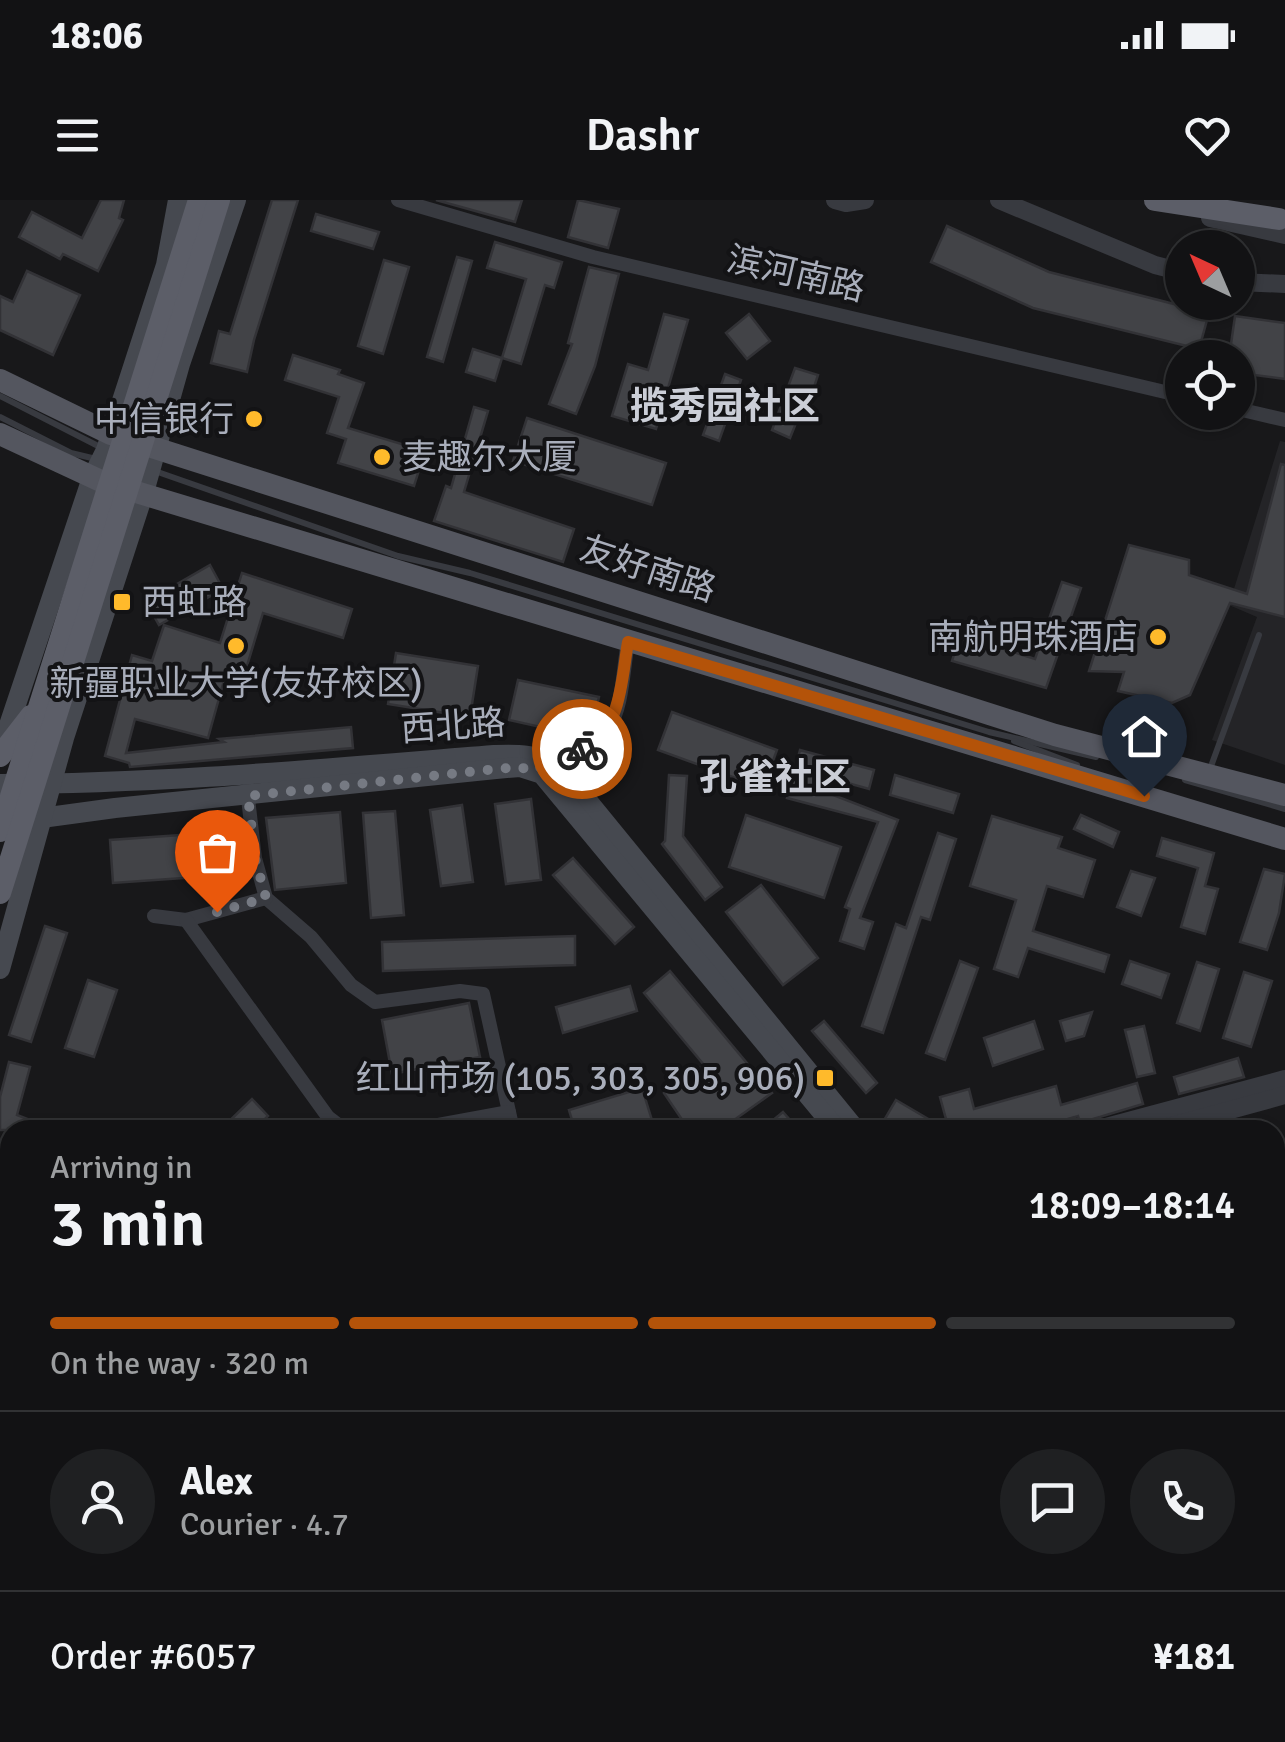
<!DOCTYPE html>
<html lang="en">
<head>
<meta charset="utf-8">
<style>
	:root { --surface:#121214; --page:#1f2022; --text:#f1f3f6; --muted:#9c9ea0; --line:#313234; --accent:#b45309 }
	body { margin:0; font-family:Signika,"Noto Sans SC",sans-serif; background:var(--page); color:var(--text); height:100vh; display:flex; flex-direction:column; font-size:38px; white-space:nowrap }
	* { box-sizing:border-box; margin:0 }
	p { font-size:32px; color:var(--muted) }
	.icon { flex:none; width:55px; height:55px; fill:none; stroke:currentColor; stroke-width:2; stroke-linecap:round; stroke-linejoin:round }
	.map { position:relative; flex:1; overflow:hidden }
	.drawer { position:absolute; left:0px; top:920px; width:1285px; height:622px; display:flex; flex-direction:column; background:var(--surface); border-radius:30px 30px 0 0; box-shadow:0 2px 8px #0004,0 0 0 2px var(--line) }
	.drawer>* { flex:none }
	.needle { width:65px; rotate:316deg }
	.buttons { position:absolute; left:1165px; top:30px; display:grid; gap:20px }
	.buttons a { display:grid; place-items:center; width:90px; height:90px; border-radius:50%; background:var(--surface); box-shadow:0 2px 8px #0004,0 0 0 2px var(--line); font-size:50px }
	.pin { position:absolute; display:grid; place-items:center; width:85px; height:85px; color:#fff; margin:-102px -42px; border-radius:50% 50% 50% 0; rotate:-45deg; box-shadow:0 0 10px #0007 }
	.pin .icon { rotate:45deg }
	.courier { position:absolute; display:grid; place-items:center; width:100px; height:100px; margin:-50px; border:8px solid #b45309; border-radius:50%; background:#fff; color:#222; box-shadow:0 2px 12px #0007 }
	.head em { font-style:normal; font-weight:600 }
	.head div { display:flex; flex-direction:column-reverse }
	.head { display:flex; align-items:center; justify-content:space-between; height:170px; padding:0 50px }
	h1 { font-size:65px; font-weight:600; line-height:75px }
	.bar { display:grid; grid-template-columns:repeat(4,1fr); gap:15px 10px; align-content:center; height:120px; padding:0 50px }
	.bar i { height:12px; border-radius:8px; background:var(--line) }
	.bar .active { background:var(--accent) }
	.bar p { grid-column:span 4 }
	.line { display:flex; align-items:center; gap:25px; padding:0 50px; border-top:2px solid var(--line) }
	.line div { flex:1 }
	.round { display:grid; place-items:center; flex:none; width:105px; height:105px; border-radius:52px; background:var(--page) }
	.status { display:flex; justify-content:space-between; align-items:center; height:70px; padding:0 50px; background:var(--surface); direction:ltr }
	.status svg { height:28px; fill:currentColor }
	header { display:flex; justify-content:space-between; align-items:center; height:130px; padding:0 50px; background:var(--surface); font-size:45px; font-weight:600 }
	.map>svg:first-child { display:block }
</style>
</head>
<body>
<div class="status"><b>18:06</b><svg viewBox="0 0 49 12"><path d="M0 12V9h3v3zM5 12V6h3v6zM10 12V3h3v9zM15 12V0h3v12zM26 1h20v11H26zM47 4h2v5h-2z"/></svg></div>
<header><svg class="icon" aria-label="menu" viewBox="0 0 24 24"><path d="M4 6h16M4 12h16M4 18h16"/></svg>Dashr<svg class="icon" aria-label="heart" viewBox="0 0 24 24"><path d="M12 20l-8-8c-3-5 5-10 8-4 3-6 11-1 8 4z"/></svg></header>
<div class="map">
<svg width="1285" height="1542" viewBox="0 0 1285 1542">
	<rect width="100%" height="100%" fill="#18181a"/>
	<polygon fill="#242427" points="1280,241 1285,242 1285,565 1212,540 1257,417 1229,405"/>
	<g fill="#424347" stroke="#323236" stroke-width="2.5">
		<polygon points="101,0 124,0 119,18 123,20 98,71 63,54 60,59 19,37 32,12 82,38"/>
		<polygon points="272,0 298,0 254,140 247,172 211,163 219,131 230,134"/>
		<polygon points="436,0 522,0 515,22"/>
		<polygon points="578,0 619,9 608,48 568,37"/>
		<polygon points="316,14 379,32 373,49 311,31"/>
		<polygon points="947,26 1049,72 1209,113 1199,149 1033,108 931,62"/>
		<polygon points="495,42 562,62 554,88 545,85 521,164 502,158 526,79 487,68"/>
		<polygon points="457,57 472,61 443,162 427,157"/>
		<polygon points="384,60 409,67 383,154 358,146"/>
		<polygon points="589,67 619,74 595,166 576,214 549,204 572,144 568,143"/>
		<polygon points="27,71 80,95 53,155 0,130 0,96 13,102"/>
		<polygon points="664,114 688,120 656,229 612,216 628,164 648,170"/>
		<polygon points="749,114 770,141 747,159 726,133"/>
		<polygon points="1235,116 1285,123 1285,179 1238,173 1238,158 1229,158"/>
		<polygon points="473,149 502,158 495,181 466,172"/>
		<polygon points="293,155 340,170 338,174 364,183 348,228 425,251 414,286 338,263 346,239 327,233 339,197 285,180"/>
		<polygon points="795,168 818,175 805,215 800,213 790,238 772,230"/>
		<polygon points="725,174 741,180 719,241 703,235"/>
		<polygon points="474,207 488,211 464,292 574,329 563,362 434,321 446,286 451,288"/>
		<polygon points="527,218 666,263 652,305 513,261"/>
		<polygon points="1281,264 1285,265 1285,417 1230,403 1190,495 1172,503 1118,491 1124,472 1089,471 1129,345 1189,360 1189,375 1247,394"/>
		<polygon points="210,365 223,389 159,425 146,402"/>
		<polygon points="242,373 352,409 343,438 263,413 240,489 223,484 208,538 135,519 126,553 224,542 219,539 351,527 353,548 130,567 129,563 105,556 132,455 152,461 164,425 220,443"/>
		<polygon points="1062,382 1081,388 1046,488 952,461 960,435 1035,459"/>
		<polygon points="396,453 478,466 470,517 388,504"/>
		<polygon points="518,480 599,497 591,532 585,537 509,520"/>
		<polygon points="672,512 777,550 763,588 658,550"/>
		<polygon points="800,550 874,570 869,589 819,575 815,588 898,620 860,718 873,722 864,749 840,741 850,709 845,707 878,622 787,598"/>
		<polygon points="669,575 687,576 683,636 722,687 705,700 662,644 665,641"/>
		<polygon points="895,575 959,594 953,613 890,595"/>
		<polygon points="531,599 541,680 506,684 495,604"/>
		<polygon points="462,605 473,682 441,686 430,610"/>
		<polygon points="395,611 404,715 371,718 363,613"/>
		<polygon points="340,612 346,683 275,690 266,618"/>
		<polygon points="746,615 841,647 824,698 729,667"/>
		<polygon points="1081,615 1119,632 1113,647 1074,629"/>
		<polygon points="992,616 1062,637 1058,648 1095,660 1083,697 1047,686 1033,731 1109,755 1104,772 1028,748 1018,777 994,769 1016,700 970,686"/>
		<polygon points="223,632 226,675 113,683 110,640"/>
		<polygon points="938,633 956,639 930,720 921,717 883,833 862,826 896,724 906,728"/>
		<polygon points="1162,638 1214,653 1205,686 1218,689 1205,734 1181,727 1198,668 1157,656"/>
		<polygon points="573,658 634,727 615,744 553,675"/>
		<polygon points="1264,669 1285,674 1279,713 1267,750 1240,742"/>
		<polygon points="1131,671 1155,678 1141,716 1117,707"/>
		<polygon points="761,685 818,758 783,785 726,712"/>
		<polygon points="45,726 67,733 31,842 9,835"/>
		<polygon points="575,736 575,765 383,771 382,742"/>
		<polygon points="960,761 978,768 945,860 926,853"/>
		<polygon points="1130,761 1169,774 1161,798 1122,784"/>
		<polygon points="1197,762 1219,769 1200,831 1177,823"/>
		<polygon points="670,771 772,893 720,930 689,930 664,893 704,865 644,793"/>
		<polygon points="1244,772 1272,781 1251,847 1223,838"/>
		<polygon points="88,780 117,790 94,857 65,848"/>
		<polygon points="630,786 637,811 563,833 556,807"/>
		<polygon points="469,803 480,857 392,874 382,820"/>
		<polygon points="1092,812 1084,836 1066,841 1060,821"/>
		<polygon points="824,821 877,883 866,893 812,831"/>
		<polygon points="1034,821 1043,849 993,866 984,838"/>
		<polygon points="1144,826 1155,873 1137,877 1125,830"/>
		<polygon points="1238,858 1244,877 1179,894 1174,877"/>
		<polygon points="9,862 30,867 17,915 30,920 26,930 0,930 0,897"/>
		<polygon points="1137,883 1143,904 1080,923 1078,916 1030,930 949,930 940,897 969,889 974,909 1056,886 1061,905"/>
		<polygon points="642,888 655,930 575,930 569,910"/>
		<polygon points="252,899 268,916 254,930 220,930"/>
		<polygon points="896,900 947,930 897,930 883,922"/>
		<polygon points="783,912 799,930 761,930"/>
	</g>
	<g fill="none" stroke-linecap="round" stroke-linejoin="round">
		<g stroke="#383a40" stroke-width="6">
			<polyline points="0,196 104,249"/>
			<polyline points="0,217 71,253 96,259"/>
			<polyline points="152,270 398,356 470,373 989,532 1096,557"/>
			<polyline points="1014,541 1077,565"/>
			<polyline points="1210,569 1259,435"/>
			<polyline points="1185,580 1285,609"/>
		</g>
		<g stroke="#383a40" stroke-width="14">
			<polyline points="398,0 593,57 1182,196"/>
			<polyline points="1238,209 1285,220"/>
			<path d="M545,566C564,559 596,548 608,530C623,507 623,469 628,442"/>
			<polyline points="247,590 255,658 266,698 311,737 351,785 375,802 460,791 483,794 513,930"/>
			<polyline points="154,716 186,720 266,698"/>
			<polyline points="186,720 328,917 345,930"/>
			<polyline points="411,930 509,912"/>
			<polyline points="1275,1296 1285,1313"/>
			<polyline points="1221,1532 1226,1542"/>
			<polyline points="40,1542 57,1532"/>
			<polyline points="547,1542 557,1532"/>
		</g>
		<g stroke="#383a40" stroke-width="18">
			<polyline points="835,0 846,3 865,0"/>
			<polyline points="999,0 1155,65 1182,72"/>
			<polyline points="1210,18 1285,35"/>
			<polyline points="1238,82 1285,84"/>
			<polyline points="1095,930 1285,879"/>
			<polyline points="1157,930 1285,895"/>
		</g>
		<g stroke="#464950" stroke-width="20">
			<polyline points="1,549 92,278 106,250 166,65 178,0"/>
			<path d="M0,584C165,584 330,568 494,555C533,554 545,555 573,583L856,930"/>
			<polyline points="12,622 115,608 496,569 520,567 542,574 837,930"/>
			<polyline points="0,769 64,538 144,292 180,164 236,0"/>
		</g>
		<g stroke="#54565f" stroke-width="22">
			<polyline points="0,180 111,234 1055,535 1285,595"/>
			<polyline points="0,234 103,282 1285,639"/>
			<polyline points="0,982 10,985"/>
			<polyline points="0,1028 10,1031"/>
			<polyline points="0,1499 10,1494"/>
			<polyline points="632,1532 639,1542"/>
			<polyline points="663,1532 670,1542"/>
			<polyline points="0,1537 10,1532"/>
		</g>
		<g stroke="#5c5e68" stroke-width="22">
			<polyline points="1155,0 1279,19"/>
			<polyline points="0,1011 10,1011"/>
			<polyline points="0,1514 10,1508"/>
		</g>
		<g stroke="#5c5e68" stroke-width="22">
			<polyline points="0,556 31,516"/>
			<polyline points="0,631 199,0"/>
			<polyline points="0,693 219,0"/>
		</g>
	</g>
	<g fill="none" stroke-linecap="round" stroke-linejoin="round">
		<polyline stroke="#767a83" stroke-width="10" stroke-dasharray="0 18" points="217,712 266,698 255,658 248,596 496,569 520,567 532,571 582,549"/>
		<path stroke="#b45309" stroke-width="12" d="M582,549C622,530 621,481 628,442L1144,596"/>
	</g>
	<g fill="#ffba2b" stroke="#131315" stroke-width="4">
		<circle cx="254" cy="219" r="10"/>
		<circle cx="382" cy="257" r="10"/>
		<rect x="112" y="392" width="20" height="20" rx="5"/>
		<circle cx="1158" cy="437" r="10"/>
		<circle cx="236" cy="446" r="10"/>
		<rect x="815" y="868" width="20" height="20" rx="5"/>
	</g>
	<g text-anchor="middle" dominant-baseline="central" stroke-width="8" stroke-linejoin="round" paint-order="stroke">
		<g font-size="35" fill="#a9aebb" stroke="#131315">
			<text transform="translate(796 74) rotate(13)">滨河南路</text>
			<text transform="translate(648 369) rotate(18)">友好南路</text>
			<text transform="translate(453 526) rotate(-4)">西北路</text>
		</g>
		<g font-size="35" fill="#a9aebb" stroke="#131315" text-anchor="end">
			<text x="234" y="219">中信银行</text>
			<text x="402" y="257" text-anchor="start">麦趣尔大厦</text>
			<text x="142" y="402" text-anchor="start">西虹路</text>
			<text x="1138" y="437">南航明珠酒店</text>
			<text x="236" y="483" text-anchor="middle">新疆职业大学(友好校区)</text>
			<text x="805" y="878">红山市场 (105, 303, 305, 906)</text>
		</g>
		<g font-size="38" font-weight="bold" fill="#cbced7" stroke="#131315">
			<text x="725" y="206">揽秀园社区</text>
			<text x="775" y="577">孔雀社区</text>
		</g>
	</g>
</svg>
<div class="buttons">
<a><svg class="needle" viewBox="-14 -14 28 28"><path d="M0-13l5 13h-10z" fill="#e53935"/><path d="M0 13l5-13h-10z" fill="#9c9ea0"/></svg></a>
<a><svg class="icon" aria-label="locate" viewBox="0 0 24 24"><circle cx="12" cy="12" r="6"/><path d="M12 2v4M12 18v4M2 12h4M18 12h4"/></svg></a>
</div>
<div class="pin" style="left:217px;top:712px;background:#ea580c"><svg class="icon" aria-label="bag" viewBox="0 0 24 24"><path d="M5 8h14l-1 12H6zM9 8a3 3 0 0 1 6 0"/></svg></div>
<div class="pin" style="left:1144px;top:596px;background:#1f2937"><svg class="icon" aria-label="home" viewBox="0 0 24 24"><path d="M3 11l9-7 9 7M6 9v11h12V9"/></svg></div>
<div class="courier" style="left:582px;top:549px"><svg class="icon" aria-label="bike" viewBox="0 0 24 24"><circle cx="6" cy="16" r="4"/><circle cx="18" cy="16" r="4"/><path d="M6 16l4-8h5l3 8M10 8l3 8H6M13 5h3"/></svg></div>
<section class="drawer">
<div class="head"><div><h1>3 min</h1><p>Arriving in</p></div><em>18:09–18:14</em></div>
<div class="bar"><i class="active"></i><i class="active"></i><i class="active"></i><i></i><p>On the way · 320 m</p></div>
<div class="line" style="height:180px"><a class="round"><svg class="icon" aria-label="person" viewBox="0 0 24 24"><circle cx="12" cy="8" r="4"/><path d="M4 21q1-7 8-7t8 7"/></svg></a><div><b>Alex</b><p>Courier · 4.7</p></div><a class="round"><svg class="icon" aria-label="chat" viewBox="0 0 24 24"><path d="M4 5h16v11H9l-5 4z"/></svg></a><a class="round"><svg class="icon" aria-label="phone" viewBox="0 0 24 24"><path d="M5 4h4l2 5-3 2q2 4 5 5l2-3 5 2v4C11 20 4 13 5 4z"/></svg></a></div>
<div class="line" style="height:130px"><div>Order #6057</div><b>¥181</b></div>
</section>
</div>
</body>
</html>
